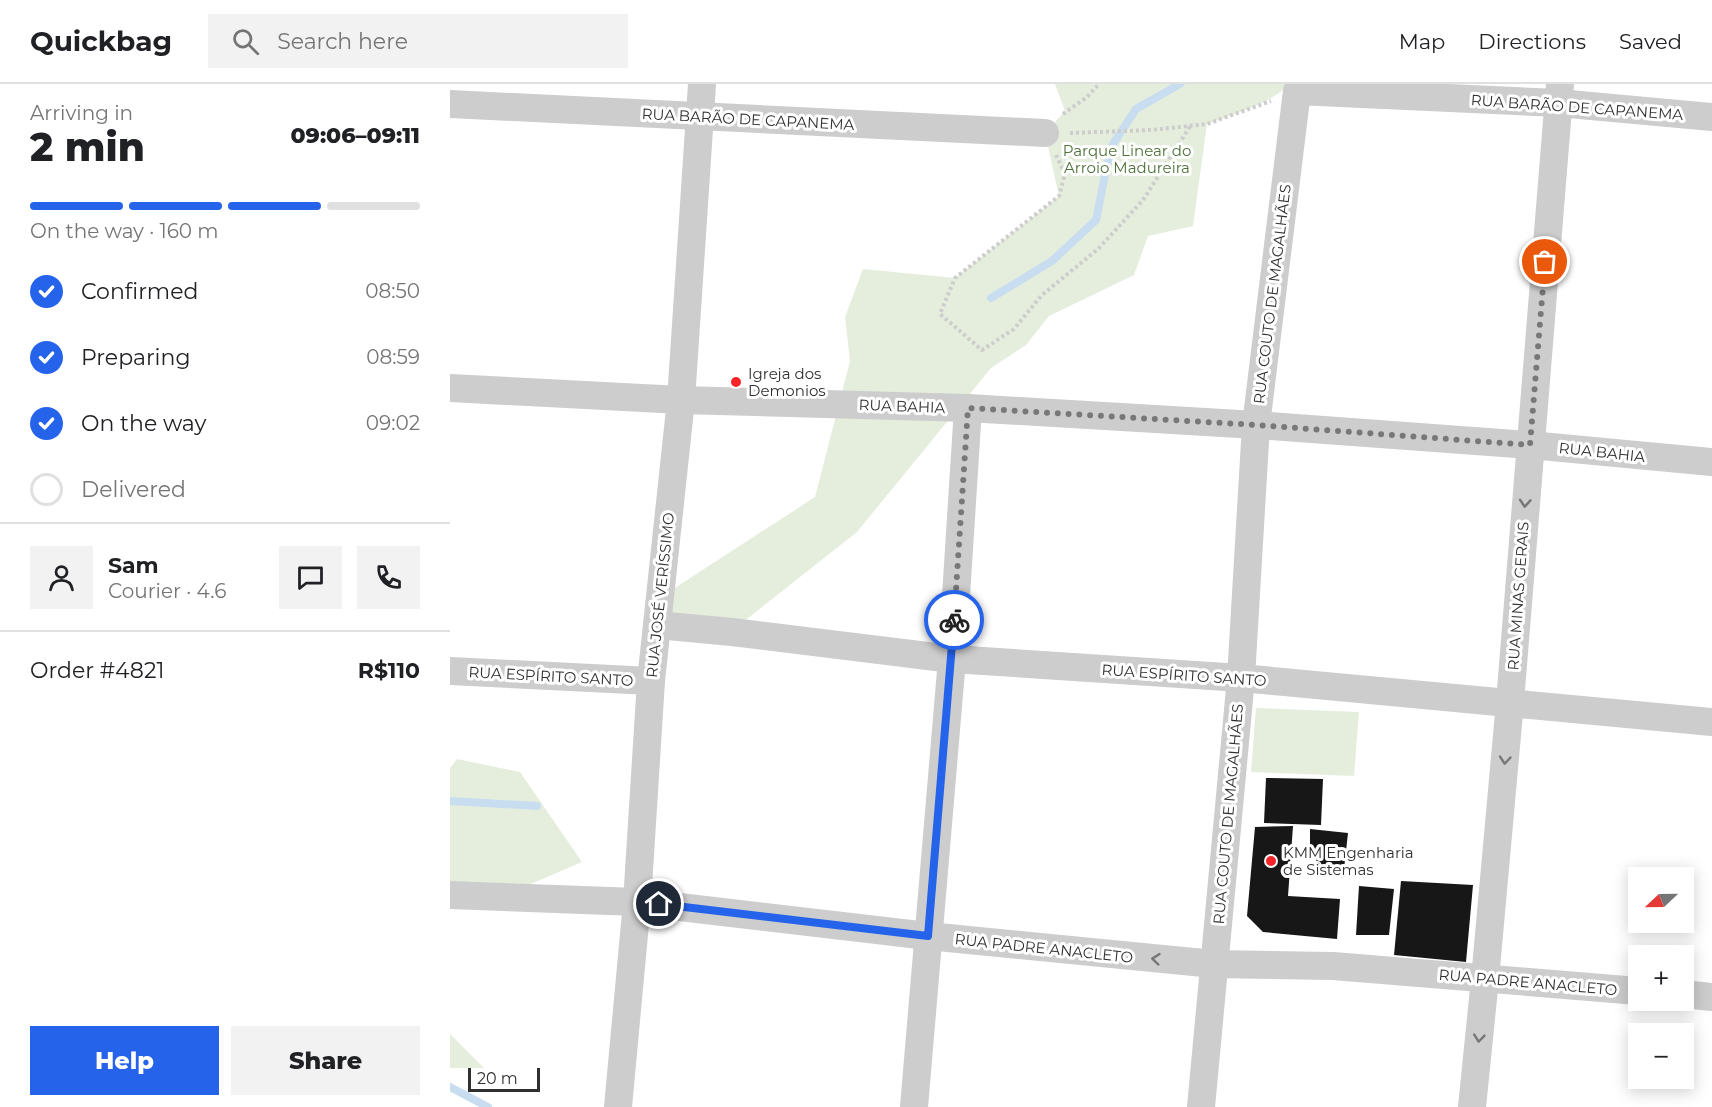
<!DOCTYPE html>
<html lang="en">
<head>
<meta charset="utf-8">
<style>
	:root { --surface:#fff; --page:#f2f2f2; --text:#202124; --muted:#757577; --line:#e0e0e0; --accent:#2563eb }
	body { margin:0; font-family:Montserrat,sans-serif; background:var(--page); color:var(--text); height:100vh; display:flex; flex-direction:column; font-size:22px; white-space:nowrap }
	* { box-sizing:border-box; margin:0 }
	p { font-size:20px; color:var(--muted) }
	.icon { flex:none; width:33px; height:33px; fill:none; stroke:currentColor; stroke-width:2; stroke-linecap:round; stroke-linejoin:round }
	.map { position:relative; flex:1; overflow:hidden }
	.drawer { display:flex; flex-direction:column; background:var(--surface); width:450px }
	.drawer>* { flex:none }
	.needle { width:39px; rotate:248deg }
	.buttons { position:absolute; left:1178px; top:783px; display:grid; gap:12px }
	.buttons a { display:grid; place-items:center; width:66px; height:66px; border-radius:0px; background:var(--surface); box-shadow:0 3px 15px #0003; font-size:30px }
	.scale { position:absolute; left:18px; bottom:15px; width:72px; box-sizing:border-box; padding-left:6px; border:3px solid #303030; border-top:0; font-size:16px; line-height:21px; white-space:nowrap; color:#303030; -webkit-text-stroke:4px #fff; paint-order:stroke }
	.pin { position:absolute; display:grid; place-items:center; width:51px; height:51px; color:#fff; margin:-26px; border:3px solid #fff; border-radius:50%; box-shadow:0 2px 6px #0007 }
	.courier { position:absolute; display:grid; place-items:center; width:60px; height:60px; margin:-30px; border:4px solid #2563eb; border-radius:50%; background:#fff; color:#222; box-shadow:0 2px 8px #0007 }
	.summary em { font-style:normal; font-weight:800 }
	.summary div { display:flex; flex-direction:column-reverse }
	.summary { display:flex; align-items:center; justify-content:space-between; height:102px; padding:0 30px }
	h1 { font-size:39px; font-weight:800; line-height:45px }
	.bar { display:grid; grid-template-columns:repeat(4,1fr); gap:9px 6px; align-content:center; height:72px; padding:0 30px }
	.bar i { height:8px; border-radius:4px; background:var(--line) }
	.bar .current { background:var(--accent) }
	.bar p { grid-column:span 4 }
	.line { display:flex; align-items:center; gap:15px; padding:0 30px; border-top:2px solid var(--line) }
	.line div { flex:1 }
	.round { display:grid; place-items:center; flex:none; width:63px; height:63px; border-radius:0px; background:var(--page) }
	ol { padding:0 30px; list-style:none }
	li { display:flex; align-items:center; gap:18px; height:66px }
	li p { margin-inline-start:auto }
	li .icon { padding:6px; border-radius:50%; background:var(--accent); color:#fff; stroke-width:4 }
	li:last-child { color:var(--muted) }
	li i { width:33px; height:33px; border:3px solid var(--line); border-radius:50% }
	.cta { display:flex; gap:12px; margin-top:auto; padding:12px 30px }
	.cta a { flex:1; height:69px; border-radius:0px; background:var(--accent); color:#fff; font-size:24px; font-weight:800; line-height:69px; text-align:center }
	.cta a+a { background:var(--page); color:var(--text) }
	header { display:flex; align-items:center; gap:36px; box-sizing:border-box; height:84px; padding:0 30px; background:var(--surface); border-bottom:2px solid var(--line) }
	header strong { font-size:28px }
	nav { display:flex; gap:33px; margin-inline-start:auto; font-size:21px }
	.search { width:420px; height:54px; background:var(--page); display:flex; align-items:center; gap:15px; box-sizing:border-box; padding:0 21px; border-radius:0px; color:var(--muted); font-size:22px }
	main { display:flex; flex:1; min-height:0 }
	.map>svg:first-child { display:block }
</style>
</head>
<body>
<header>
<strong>Quickbag</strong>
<div class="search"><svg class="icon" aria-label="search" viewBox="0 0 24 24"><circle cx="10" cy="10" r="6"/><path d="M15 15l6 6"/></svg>Search here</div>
<nav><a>Map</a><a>Directions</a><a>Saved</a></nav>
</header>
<main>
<section class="drawer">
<div class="summary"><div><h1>2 min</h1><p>Arriving in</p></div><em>09:06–09:11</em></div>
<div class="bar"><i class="current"></i><i class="current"></i><i class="current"></i><i></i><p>On the way · 160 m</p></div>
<ol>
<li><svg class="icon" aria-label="check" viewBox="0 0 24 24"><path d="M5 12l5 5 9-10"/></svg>Confirmed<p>08:50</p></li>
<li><svg class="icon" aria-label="check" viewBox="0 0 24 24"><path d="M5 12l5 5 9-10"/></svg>Preparing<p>08:59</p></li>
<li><svg class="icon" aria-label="check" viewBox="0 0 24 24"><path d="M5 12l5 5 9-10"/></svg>On the way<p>09:02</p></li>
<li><i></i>Delivered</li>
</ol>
<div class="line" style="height:108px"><a class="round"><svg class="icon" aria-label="person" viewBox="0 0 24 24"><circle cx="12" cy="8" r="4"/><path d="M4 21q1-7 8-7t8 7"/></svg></a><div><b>Sam</b><p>Courier · 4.6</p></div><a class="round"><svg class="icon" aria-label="chat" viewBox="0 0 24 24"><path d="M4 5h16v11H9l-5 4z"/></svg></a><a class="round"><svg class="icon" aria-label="phone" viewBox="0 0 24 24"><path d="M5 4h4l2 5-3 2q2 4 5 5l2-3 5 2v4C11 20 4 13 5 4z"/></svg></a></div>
<div class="line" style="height:78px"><div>Order #4821</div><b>R$110</b></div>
<div class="cta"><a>Help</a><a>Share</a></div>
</section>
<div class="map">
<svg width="1262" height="1023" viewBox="0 0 1262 1023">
	<rect width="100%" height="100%" fill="#fff"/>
	<g fill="#e5eedd">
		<path d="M605,0H839C823,19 781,31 757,40L743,142L698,152L684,191L599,232L576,261L541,284L407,448L288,542L212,536L214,511L365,413L400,277L395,233L413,185L505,194L609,112L595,49L615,27Z"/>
		<polygon points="806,624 909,628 904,692 801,688"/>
		<polygon points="7,675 70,688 132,778 62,808 0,800 0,684"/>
		<polygon points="0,950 34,984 0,984"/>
	</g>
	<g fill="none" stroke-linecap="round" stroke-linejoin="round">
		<g stroke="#c8def0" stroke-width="8">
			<polyline points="541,214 602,177 646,136 656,86 663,60 686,25 730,0"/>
			<polyline points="0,717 87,722"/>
			<polyline points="0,1003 38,1023"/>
		</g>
	</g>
	<g fill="#171717">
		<polygon points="816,694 873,695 871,741 814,739"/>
		<polygon points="843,742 838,812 890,815 887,855 813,848 797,832 805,743"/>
		<polygon points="860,745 898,749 893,794 879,788 867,778 860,763"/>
		<polygon points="951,797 1023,801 1016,878 944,871"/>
		<polygon points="909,802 944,805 939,851 906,851"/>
	</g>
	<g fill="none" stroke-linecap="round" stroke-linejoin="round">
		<g stroke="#cdcdcd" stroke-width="4" stroke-dasharray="3 3" stroke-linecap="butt">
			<polyline points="613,30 637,13 649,0"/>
			<polyline points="620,49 701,46 757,40 821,17"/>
			<polyline points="606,71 615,90 609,112 505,194 490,230 532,266 564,245 592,211 648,165 693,116 741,41"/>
		</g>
		<g stroke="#cdcdcd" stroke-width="28">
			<polyline points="0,20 595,49"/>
			<polyline points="0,304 231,316 518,324 806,341 1080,361 1262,378"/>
			<polyline points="207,541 282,548 502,575 791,594 1262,638"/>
			<polyline points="0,587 201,597"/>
			<polyline points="0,811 187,818 478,852 764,880 883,882 1188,907"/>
			<polyline points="1233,910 1262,913"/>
			<polyline points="168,1023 187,818 201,597 231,316 252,0"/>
			<polyline points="464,1023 502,575 518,324"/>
			<polyline points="751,1023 791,594 806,341 847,7 1108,19 1262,33"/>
			<polyline points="1022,1023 1035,895 1060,618 1110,0"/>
		</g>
	</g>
	<defs><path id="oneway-chevron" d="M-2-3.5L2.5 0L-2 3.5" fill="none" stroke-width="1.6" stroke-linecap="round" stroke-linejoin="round" transform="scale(1.5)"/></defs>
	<g stroke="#777">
		<use href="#oneway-chevron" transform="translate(1075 419) rotate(94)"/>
		<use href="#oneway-chevron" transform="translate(1055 676) rotate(95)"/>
		<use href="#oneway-chevron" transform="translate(706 875) rotate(-174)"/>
		<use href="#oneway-chevron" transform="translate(1029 954) rotate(96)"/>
	</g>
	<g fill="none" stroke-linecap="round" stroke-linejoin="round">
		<polyline stroke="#787878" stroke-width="6" stroke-dasharray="0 10.8" points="504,536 518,324 806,341 1080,361 1095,178"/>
		<polyline stroke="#2563eb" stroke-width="8" points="209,820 478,852 504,536"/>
	</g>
	<g fill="#f62426" stroke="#fff" stroke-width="2">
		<circle cx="286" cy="298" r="6"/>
		<circle cx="821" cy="777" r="6"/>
	</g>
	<g text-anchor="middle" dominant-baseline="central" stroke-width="6" stroke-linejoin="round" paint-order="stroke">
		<g font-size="15" fill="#303030" stroke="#fff">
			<text transform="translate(1127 23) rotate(4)">RUA BARÃO DE CAPANEMA</text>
			<text transform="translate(298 35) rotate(3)">RUA BARÃO DE CAPANEMA</text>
			<text transform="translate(822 210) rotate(-83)">RUA COUTO DE MAGALHÃES</text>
			<text transform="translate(452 322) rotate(2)">RUA BAHIA</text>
			<text transform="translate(1152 368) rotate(6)">RUA BAHIA</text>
			<text transform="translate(210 511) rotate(-84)">RUA JOSÉ VERÍSSIMO</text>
			<text transform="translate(1068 512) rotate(-86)">RUA MINAS GERAIS</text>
			<text transform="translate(734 591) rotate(4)">RUA ESPÍRITO SANTO</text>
			<text transform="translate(101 592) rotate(3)">RUA ESPÍRITO SANTO</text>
			<text transform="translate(778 730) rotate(-85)">RUA COUTO DE MAGALHÃES</text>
			<text transform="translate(594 864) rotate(6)">RUA PADRE ANACLETO</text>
			<text transform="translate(1078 898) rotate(5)">RUA PADRE ANACLETO</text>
		</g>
		<g font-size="15" fill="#4f7139" stroke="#fff">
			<text x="677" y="66">Parque Linear do<tspan x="677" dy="17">Arroio Madureira</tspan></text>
		</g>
		<g font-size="15" fill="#303030" stroke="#fff" text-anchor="start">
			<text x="298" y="289">Igreja dos<tspan x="298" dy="17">Demonios</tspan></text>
			<text x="833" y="768">KMM Engenharia<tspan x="833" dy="17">de Sistemas</tspan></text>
		</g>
	</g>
</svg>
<div class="buttons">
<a><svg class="needle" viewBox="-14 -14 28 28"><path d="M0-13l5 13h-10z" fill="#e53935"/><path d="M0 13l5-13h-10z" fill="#757577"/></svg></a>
<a>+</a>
<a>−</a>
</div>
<div class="scale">20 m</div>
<div class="pin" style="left:1095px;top:178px;background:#ea580c"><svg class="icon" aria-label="bag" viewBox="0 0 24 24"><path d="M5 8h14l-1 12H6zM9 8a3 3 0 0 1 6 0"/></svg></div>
<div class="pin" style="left:209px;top:820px;background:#1f2937"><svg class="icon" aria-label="home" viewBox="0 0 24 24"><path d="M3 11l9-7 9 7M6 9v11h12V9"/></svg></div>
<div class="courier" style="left:504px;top:536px"><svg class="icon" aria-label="bike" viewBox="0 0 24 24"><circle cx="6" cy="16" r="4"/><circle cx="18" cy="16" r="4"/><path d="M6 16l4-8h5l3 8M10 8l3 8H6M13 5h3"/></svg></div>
</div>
</main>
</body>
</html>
